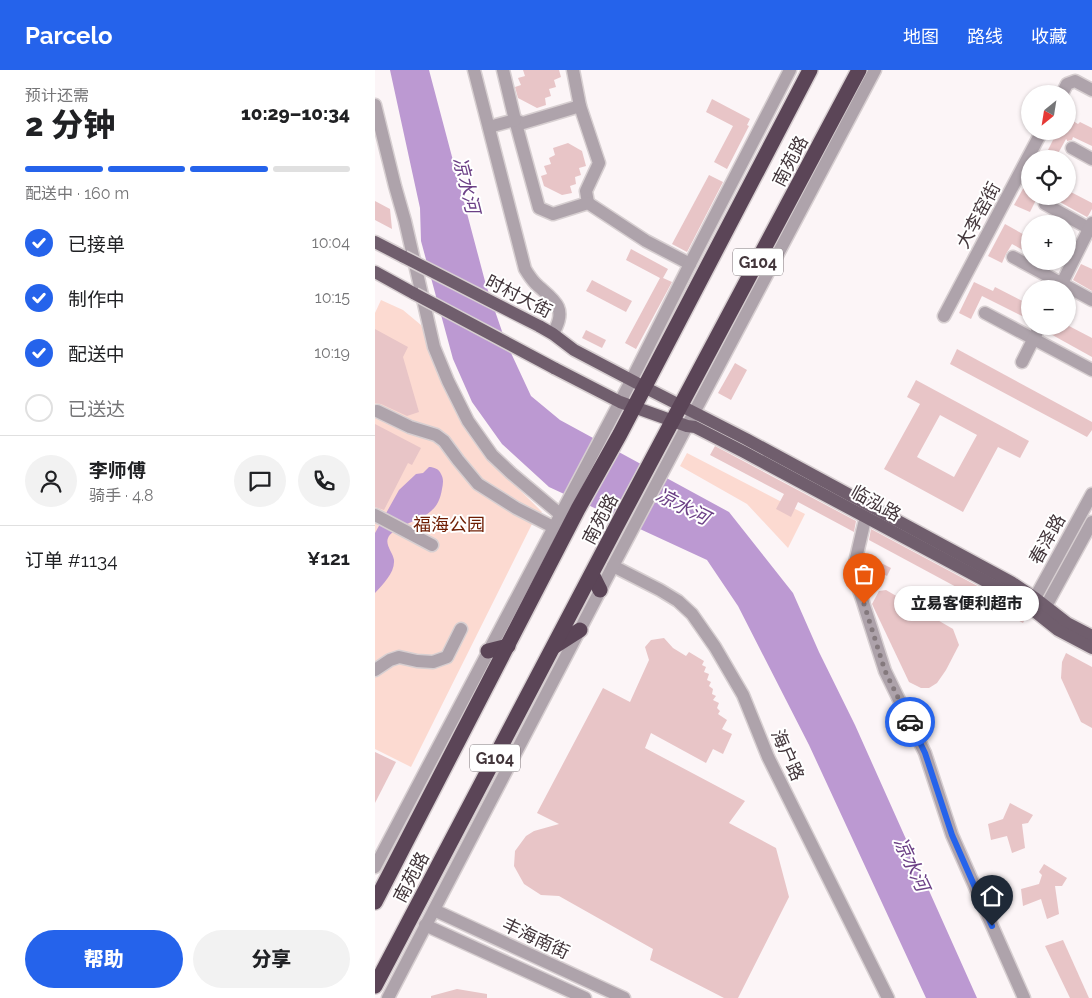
<!DOCTYPE html>
<html lang="zh">
<head>
<meta charset="utf-8">
<style>
	:root { --surface:#fff; --page:#f2f2f2; --text:#202124; --muted:#757577; --line:#e0e0e0; --accent:#2563eb }
	body { margin:0; font-family:Raleway,"Noto Sans SC",sans-serif; background:var(--page); color:var(--text); height:100vh; display:flex; flex-direction:column; font-size:19px; white-space:nowrap }
	* { box-sizing:border-box; margin:0 }
	p { font-size:16px; color:var(--muted) }
	.icon { flex:none; width:28px; height:28px; fill:none; stroke:currentColor; stroke-width:2; stroke-linecap:round; stroke-linejoin:round }
	.map { position:relative; flex:1; overflow:hidden }
	.drawer { display:flex; flex-direction:column; background:var(--surface); width:375px }
	.drawer>* { flex:none }
	.needle { width:32px; rotate:210deg }
	.buttons { position:absolute; left:646px; top:15px; display:grid; gap:10px }
	.buttons a { display:grid; place-items:center; width:55px; height:55px; border-radius:50%; background:var(--surface); box-shadow:0 1px 4px #0004; font-size:25px }
	.pin { position:absolute; display:grid; place-items:center; width:42px; height:42px; color:#fff; margin:-51px -21px; border-radius:50% 50% 50% 0; rotate:-45deg; box-shadow:0 0 5px #0007 }
	.pin .icon { rotate:45deg }
	.courier { position:absolute; display:grid; place-items:center; width:50px; height:50px; margin:-25px; border:4px solid #2563eb; border-radius:50%; background:#fff; color:#222; box-shadow:0 1px 6px #0007 }
	.bubble { position:absolute; height:35px; border-radius:18px; background:var(--surface); box-shadow:0 1px 4px #0004; font-size:16px; font-weight:800; line-height:35px; text-align:center }
	.overview em { font-style:normal; font-weight:800 }
	.overview div { display:flex; flex-direction:column-reverse }
	.overview { display:flex; align-items:center; justify-content:space-between; height:85px; padding:0 25px }
	h1 { font-size:32px; font-weight:800; line-height:38px }
	.bar { display:grid; grid-template-columns:repeat(4,1fr); gap:8px 5px; align-content:center; height:60px; padding:0 25px }
	.bar i { height:6px; border-radius:4px; background:var(--line) }
	.bar .selected { background:var(--accent) }
	.bar p { grid-column:span 4 }
	.line { display:flex; align-items:center; gap:12px; padding:0 25px; border-top:1px solid var(--line) }
	.line div { flex:1 }
	.round { display:grid; place-items:center; flex:none; width:52px; height:52px; border-radius:26px; background:var(--page) }
	ol { padding:0 25px; list-style:none }
	li { display:flex; align-items:center; gap:15px; height:55px }
	li p { margin-inline-start:auto }
	li .icon { padding:5px; border-radius:50%; background:var(--accent); color:#fff; stroke-width:4 }
	li:last-child { color:var(--muted) }
	li i { width:28px; height:28px; border:2px solid var(--line); border-radius:50% }
	.cta { display:flex; gap:10px; margin-top:auto; padding:10px 25px }
	.cta a { flex:1; height:58px; border-radius:30px; background:var(--accent); color:#fff; font-size:20px; font-weight:800; line-height:58px; text-align:center }
	.cta a+a { background:var(--page); color:var(--text) }
	header { display:flex; align-items:center; gap:30px; box-sizing:border-box; height:70px; padding:0 25px; background:var(--accent); color:#fff }
	header strong { font-size:24px }
	nav { display:flex; gap:28px; margin-inline-start:auto; font-size:18px }
	main { display:flex; flex:1; min-height:0 }
	.map>svg:first-child { display:block }
</style>
</head>
<body>
<header>
<strong>Parcelo</strong>
<nav><a>地图</a><a>路线</a><a>收藏</a></nav>
</header>
<main>
<section class="drawer">
<div class="overview"><div><h1>2 分钟</h1><p>预计还需</p></div><em>10:29–10:34</em></div>
<div class="bar"><i class="selected"></i><i class="selected"></i><i class="selected"></i><i></i><p>配送中 · 160 m</p></div>
<ol>
<li><svg class="icon" aria-label="check" viewBox="0 0 24 24"><path d="M5 12l5 5 9-10"/></svg>已接单<p>10:04</p></li>
<li><svg class="icon" aria-label="check" viewBox="0 0 24 24"><path d="M5 12l5 5 9-10"/></svg>制作中<p>10:15</p></li>
<li><svg class="icon" aria-label="check" viewBox="0 0 24 24"><path d="M5 12l5 5 9-10"/></svg>配送中<p>10:19</p></li>
<li><i></i>已送达</li>
</ol>
<div class="line" style="height:90px"><a class="round"><svg class="icon" aria-label="person" viewBox="0 0 24 24"><circle cx="12" cy="8" r="4"/><path d="M4 21q1-7 8-7t8 7"/></svg></a><div><b>李师傅</b><p>骑手 · 4.8</p></div><a class="round"><svg class="icon" aria-label="chat" viewBox="0 0 24 24"><path d="M4 5h16v11H9l-5 4z"/></svg></a><a class="round"><svg class="icon" aria-label="phone" viewBox="0 0 24 24"><path d="M5 4h4l2 5-3 2q2 4 5 5l2-3 5 2v4C11 20 4 13 5 4z"/></svg></a></div>
<div class="line" style="height:65px"><div>订单 #1134</div><b>¥121</b></div>
<div class="cta"><a>帮助</a><a>分享</a></div>
</section>
<div class="map">
<svg width="717" height="928" viewBox="0 0 717 928">
	<rect width="100%" height="100%" fill="#fcf5f7"/>
	<g fill="#fcdad1">
		<polygon points="6,230 28,240 46,255 85,349 121,396 167,442 158,452 36,697 0,679 0,243"/>
		<polygon points="312,383 430,444 413,478 372,434 305,396"/>
	</g>
	<g fill="#bc99d2">
		<polygon points="15,0 54,0 111,215 130,270 156,326 185,350 354,442 418,523 444,582 480,655 602,928 551,928 434,675 363,536 332,490 174,417 127,374 97,332 78,289 46,171 45,138"/>
		<path d="M54,397C59,397 64,399 66,404C69,409 68,414 67,419C63,446 44,447 24,458C20,461 15,463 13,468C10,475 18,483 19,490C20,503 8,514 0,523V463L24,420L41,404L48,403Z"/>
	</g>
	<g fill="#e8c5c7" fill-rule="evenodd">
		<polygon points="148,0 184,0 186,7 179,10 181,17 174,19 176,26 170,28 171,35 162,38 143,28 140,17 146,15 143,8 150,6"/>
		<polygon points="337,29 375,49 372,55 374,56 352,99 339,92 358,56 331,42"/>
		<polygon points="692,50 697,53 698,51 703,54 705,52 717,58 717,76 698,67 697,70 692,71 692,70 691,69 680,89 671,84 681,64 677,61 692,61"/>
		<polygon points="193,73 207,81 211,96 204,98 206,105 200,107 201,114 195,116 197,123 187,125 169,116 166,106 172,104 169,96 176,94 174,88 180,85 178,78"/>
		<polygon points="334,105 348,112 312,182 297,174"/>
		<polygon points="655,106 655,126 663,126 655,142 639,135"/>
		<polygon points="692,120 717,133 717,139 713,146 712,147 674,126 692,126"/>
		<polygon points="0,131 15,139 17,159 0,150"/>
		<polygon points="630,154 655,168 655,184 637,174 631,184 627,193 613,186"/>
		<polygon points="256,179 293,199 288,208 297,212 261,279 250,273 285,208 251,190"/>
		<polygon points="706,194 717,199 717,221 698,210"/>
		<polygon points="217,210 257,231 251,242 211,221"/>
		<polygon points="599,212 618,221 620,217 655,235 655,250 607,226 596,249 584,243"/>
		<polygon points="675,256 694,256 717,268 717,287 672,262"/>
		<polygon points="0,259 33,277 28,287 44,342 32,346 6,334 0,333"/>
		<polygon points="211,260 231,270 227,278 207,268"/>
		<polygon points="582,279 717,352 717,360 712,367 575,294"/>
		<polygon points="360,293 372,300 356,330 343,323"/>
		<path d="M541,310L654,371L645,388L623,377L588,442L509,399L545,334L532,327ZM565,345L602,365L579,407L542,387Z"/>
		<polygon points="0,354 46,378 37,395 33,393 9,440 0,437"/>
		<polygon points="340,376 481,451 479,462 423,432 416,447 401,439 409,424 335,385"/>
		<polygon points="496,459 640,536 652,545 648,553 494,470"/>
		<polygon points="490,485 516,498 512,506 488,493"/>
		<polygon points="511,520 578,559 584,575 571,600 562,613 554,618 546,618 534,612 497,534 504,521"/>
		<polygon points="289,568 298,578 311,586 314,582 329,591 327,595 331,597 329,602 334,604 332,610 336,612 334,616 338,619 337,624 341,626 338,630 344,633 342,638 345,641 343,644 352,650 347,659 357,664 348,684 338,679 331,693 276,663 270,678 370,731 354,753 401,778 414,827 363,928 349,928 275,890 278,879 184,826 166,825 149,814 139,796 140,781 151,766 159,761 184,754 162,743 228,618 255,632 274,590 270,577 276,570"/>
		<polygon points="691,583 717,597 717,658 706,652 686,608 687,592"/>
		<polygon points="0,682 21,692 0,733"/>
		<polygon points="635,733 658,745 653,753 647,754 650,778 637,783 632,766 616,770 613,754 628,749"/>
		<polygon points="669,794 692,808 687,816 680,816 684,844 672,849 666,829 648,836 646,819 664,814 667,805 664,802"/>
		<polygon points="688,870 714,928 695,928 670,876"/>
		<polygon points="82,919 112,924 112,928 56,928 56,926"/>
	</g>
	<g fill="none" stroke-linecap="round" stroke-linejoin="round">
		<g stroke="#d7cfd1" stroke-width="15">
			<g id="minor">
				<path d="M99,0L150,199C153,204 157,210 161,214C168,221 179,228 183,237C187,246 182,256 178,264"/>
				<polyline points="198,0 205,36 224,93 211,121 213,133"/>
				<polyline points="687,24 692,14 700,11 717,20"/>
				<polyline points="0,35 20,116 30,151 59,277 73,311 93,351 117,385 136,403 186,445"/>
				<polyline points="140,50 164,138 178,144 213,133 271,171 315,194"/>
				<polyline points="140,50 148,53 205,36"/>
				<polyline points="114,57 140,50 128,0"/>
				<polyline points="697,78 717,89"/>
				<polyline points="670,134 717,160"/>
				<polyline points="638,187 717,230"/>
				<polyline points="684,219 717,153"/>
				<polyline points="610,243 717,300"/>
				<polyline points="569,246 667,61"/>
				<polyline points="647,292 665,256"/>
				<polyline points="2,341 35,357 61,365 69,371 83,390 103,414 141,438 180,458"/>
				<polyline points="717,424 660,528 659,541 671,536 717,452"/>
				<polyline points="0,445 57,475"/>
				<polyline points="492,448 489,454 478,501 510,601 550,683 577,765 649,928"/>
				<polyline points="238,496 285,520 303,531 317,544 340,577 368,625 393,687 513,928"/>
				<polyline points="0,600 15,590 24,587 42,591 58,592 72,587 86,559"/>
				<polyline points="0,797 256,311 315,194 415,0"/>
				<polyline points="59,840 249,928"/>
				<polyline points="50,855 210,928"/>
				<polyline points="13,928 238,496 500,0"/>
			</g>
		</g>
		<g stroke="#d7cfd1" stroke-width="15">
			<g id="major">
				<polyline points="0,172 29,187"/>
				<polyline points="0,202 40,224"/>
				<polyline points="164,256 178,264 199,280 275,320 371,369 636,512 660,528 692,553 717,566"/>
				<polyline points="179,298 245,332 312,356 320,357 369,382 644,529 683,560 717,578"/>
			</g>
		</g>
		<g stroke="#d7cfd1" stroke-width="18">
			<g id="highway">
				<polyline points="217,504 225,520"/>
				<polyline points="180,576 205,560"/>
				<polyline points="113,581 133,576"/>
				<polyline points="0,832 203,439 245,364 435,0"/>
				<polyline points="0,916 240,459 484,0"/>
			</g>
		</g>
		<use href="#minor" stroke="#aea3ab" stroke-width="12"/>
		<use href="#major" stroke="#705e6d" stroke-width="12"/>
		<use href="#highway" stroke="#5b4557" stroke-width="15"/>
		<g stroke="#d7cfd1" stroke-width="15" stroke-linecap="butt">
			<g id="major-bridge">
				<polyline points="29,187 164,256"/>
				<polyline points="40,224 179,298"/>
			</g>
		</g>
		<use href="#major-bridge" stroke="#705e6d" stroke-width="12"/>
	</g>
	<g fill="none" stroke-linecap="round" stroke-linejoin="round">
		<polyline stroke="#84797d" stroke-width="5" stroke-dasharray="0 9" points="489,534 510,601 535,652"/>
		<polyline stroke="#2563eb" stroke-width="6" points="535,652 550,683 577,765 617,856"/>
	</g>
	<g text-anchor="middle" dominant-baseline="central" stroke-width="4" stroke-linejoin="round" paint-order="stroke">
		<g fill="#fff" stroke="#7b7276" stroke-width="1">
			<rect x="358" y="178.5" width="50" height="27" rx="4"/>
			<rect x="95" y="674.5" width="50" height="27" rx="4"/>
		</g>
		<g font-size="16" font-weight="bold" fill="#43363b">
			<text x="383" y="192">G104</text>
			<text x="120" y="688">G104</text>
		</g>
		<g font-size="18" fill="#43363b" stroke="#fff">
			<text transform="translate(415 91) rotate(-62)">南苑路</text>
			<text transform="translate(603 145) rotate(-62)">大李窑街</text>
			<text transform="translate(144 226) rotate(27)">时村大街</text>
			<text transform="translate(501 433) rotate(29)">临泓路</text>
			<text transform="translate(225 449) rotate(-62)">南苑路</text>
			<text transform="translate(672 469) rotate(-61)">春泽路</text>
			<text transform="translate(413 685) rotate(66)">海户路</text>
			<text transform="translate(36 807) rotate(-62)">南苑路</text>
			<text transform="translate(161 868) rotate(25)">丰海南街</text>
		</g>
		<g font-size="18" fill="#6e1d03" stroke="#fff">
			<text x="74" y="454">福海公园</text>
		</g>
		<g font-size="19" font-style="italic" fill="#6c4086" stroke="#fff">
			<text transform="translate(92 115) rotate(76)">凉水河</text>
			<text transform="translate(308 436) rotate(27)">凉水河</text>
			<text transform="translate(537 794) rotate(65)">凉水河</text>
		</g>
	</g>
</svg>
<div class="buttons">
<a><svg class="needle" viewBox="-14 -14 28 28"><path d="M0-13l5 13h-10z" fill="#e53935"/><path d="M0 13l5-13h-10z" fill="#757577"/></svg></a>
<a><svg class="icon" aria-label="locate" viewBox="0 0 24 24"><circle cx="12" cy="12" r="6"/><path d="M12 2v4M12 18v4M2 12h4M18 12h4"/></svg></a>
<a>+</a>
<a>−</a>
</div>
<div class="pin" style="left:489px;top:534px;background:#ea580c"><svg class="icon" aria-label="bag" viewBox="0 0 24 24"><path d="M5 8h14l-1 12H6zM9 8a3 3 0 0 1 6 0"/></svg></div>
<div class="pin" style="left:617px;top:856px;background:#1f2937"><svg class="icon" aria-label="home" viewBox="0 0 24 24"><path d="M3 11l9-7 9 7M6 9v11h12V9"/></svg></div>
<div class="courier" style="left:535px;top:652px"><svg class="icon" aria-label="car" viewBox="0 0 24 24"><path d="M5 17H2v-5l4-1 3-4h7l3 4 3 1v5h-3M9 17h6M6 11h13"/><circle cx="7" cy="17" r="2"/><circle cx="17" cy="17" r="2"/></svg></div>
<div class="bubble" style="left:519px;top:516px;width:145px">立易客便利超市</div>
</div>
</main>
</body>
</html>
